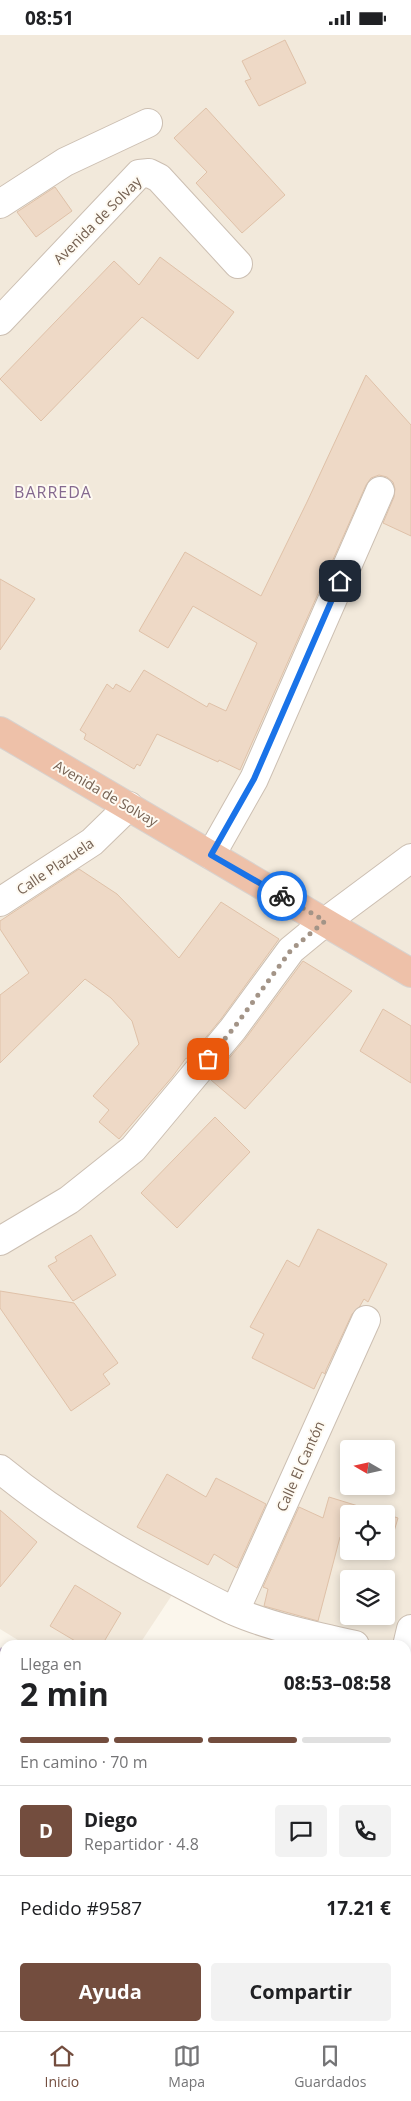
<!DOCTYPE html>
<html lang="es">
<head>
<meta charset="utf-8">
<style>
	:root { --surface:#fff; --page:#f2f2f2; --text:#202124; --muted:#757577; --line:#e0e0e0; --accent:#734d3e }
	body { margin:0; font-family:"Open Sans",sans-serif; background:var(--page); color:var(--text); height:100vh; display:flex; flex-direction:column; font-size:19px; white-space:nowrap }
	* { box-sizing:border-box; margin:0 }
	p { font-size:16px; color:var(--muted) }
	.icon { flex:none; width:28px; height:28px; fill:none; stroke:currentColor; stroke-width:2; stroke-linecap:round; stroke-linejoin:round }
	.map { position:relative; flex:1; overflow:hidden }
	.panel { position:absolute; left:0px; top:1605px; width:411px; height:391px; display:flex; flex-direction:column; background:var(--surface); border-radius:15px 15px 0 0; box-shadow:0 2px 8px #0003 }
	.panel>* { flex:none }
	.needle { width:32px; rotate:279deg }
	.tools { position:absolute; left:340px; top:1405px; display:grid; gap:10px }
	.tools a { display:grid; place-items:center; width:55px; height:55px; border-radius:5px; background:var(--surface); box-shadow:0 2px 8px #0003; font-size:25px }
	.pin { position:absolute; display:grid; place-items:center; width:42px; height:42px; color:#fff; margin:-21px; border-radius:10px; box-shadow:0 2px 8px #0006 }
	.courier { position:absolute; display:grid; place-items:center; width:50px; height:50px; margin:-25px; border:4px solid #1a73e8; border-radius:50%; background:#fff; color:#222; box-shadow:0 1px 6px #0007 }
	.head em { font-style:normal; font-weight:700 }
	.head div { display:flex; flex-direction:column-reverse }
	.head { display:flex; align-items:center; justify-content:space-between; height:85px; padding:0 20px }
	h1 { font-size:32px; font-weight:700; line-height:38px }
	.bar { display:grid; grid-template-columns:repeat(4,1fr); gap:8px 5px; align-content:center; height:60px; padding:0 20px }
	.bar i { height:6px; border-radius:4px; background:var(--line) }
	.bar .current { background:var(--accent) }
	.bar p { grid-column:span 4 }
	.line { display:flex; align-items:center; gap:12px; padding:0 20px; border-top:1px solid var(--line) }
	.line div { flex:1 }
	.round { display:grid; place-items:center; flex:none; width:52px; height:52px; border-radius:5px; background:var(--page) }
	.action { display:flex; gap:10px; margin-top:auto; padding:10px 20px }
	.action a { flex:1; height:58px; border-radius:5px; background:var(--accent); color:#fff; font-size:20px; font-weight:700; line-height:58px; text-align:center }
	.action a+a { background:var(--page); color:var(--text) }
	.status { display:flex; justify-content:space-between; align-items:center; height:35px; padding:0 25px; background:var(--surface); direction:ltr }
	.status svg { height:14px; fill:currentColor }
	.tabs { display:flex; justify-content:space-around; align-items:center; height:70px; border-top:1px solid var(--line); background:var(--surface); font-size:14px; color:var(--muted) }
	.tabs a { display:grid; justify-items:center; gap:2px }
	.tabs .current { color:var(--accent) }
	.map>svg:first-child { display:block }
</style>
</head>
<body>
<div class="status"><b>08:51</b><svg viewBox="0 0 49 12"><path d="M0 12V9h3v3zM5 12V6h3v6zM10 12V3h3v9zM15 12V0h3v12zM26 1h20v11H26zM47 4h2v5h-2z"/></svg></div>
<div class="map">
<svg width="411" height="1996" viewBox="0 0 411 1996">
	<rect width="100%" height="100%" fill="#fbf6ec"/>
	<path fill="#f2e9db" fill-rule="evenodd" d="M0,0H411V1628H406V1610H310L244,1592L172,1560L139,1610H26L0,1594ZM349,1414H386V1451H349ZM349,1479H386V1516H349ZM349,1544H386V1581H349Z"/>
	<g fill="#eed9c6" stroke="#dfc1a8">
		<polygon points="285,5 306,48 259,71 245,46 251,44 242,26"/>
		<polygon points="206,73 285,160 242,198 196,148 207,137 174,103"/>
		<polygon points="55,152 72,176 36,202 17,177"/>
		<polygon points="160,222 234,277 198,324 142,282 41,386 0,344 114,226 139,250"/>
		<polygon points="366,340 411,390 411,501 383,488 394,462 395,454 393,447 387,442 379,440 371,443 366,450 240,735 219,725 218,727 157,699 140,731 137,729 134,734 84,704 86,699 80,695 107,649 113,654 116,649 130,657 144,635 207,672 209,668 226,676 257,608 193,571 168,613 139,596 185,517 261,561 307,467"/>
		<polygon points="0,544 35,564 0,615"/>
		<polygon points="79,834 117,859 179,923 221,867 279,904 221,984 188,1024 186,1023 173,1041 119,1104 99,1087 109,1075 93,1061 139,1009 132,986 111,963 85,944 0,1028 0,960 29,938 0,894 0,886"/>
		<polygon points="303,926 352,956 245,1074 211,1045 246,1003"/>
		<polygon points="383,974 411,991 411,1048 360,1016"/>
		<polygon points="215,1082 250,1117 177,1193 141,1158"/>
		<polygon points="318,1194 387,1229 368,1267 364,1264 360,1271 352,1279 326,1335 325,1339 322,1337 314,1354 252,1323 264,1299 250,1292 287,1225 299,1232"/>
		<polygon points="91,1200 116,1240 73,1266 48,1231 57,1226 55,1222"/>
		<polygon points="0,1256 74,1268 118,1328 103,1339 110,1349 71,1376 0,1273"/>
		<polygon points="167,1439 206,1462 216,1443 266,1469 237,1533 214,1519 208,1530 137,1492"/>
		<polygon points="329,1462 384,1479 349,1479 349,1505 340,1502 318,1586 264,1571 268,1554 263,1552 299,1472 323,1483"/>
		<polygon points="0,1475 37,1507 0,1552"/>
		<polygon points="386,1479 398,1483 388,1517 386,1516"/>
		<polygon points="75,1550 121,1578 102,1610 82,1610 50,1591"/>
	</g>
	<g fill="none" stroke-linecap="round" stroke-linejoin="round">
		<g stroke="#ccbfb2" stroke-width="30">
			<g id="minor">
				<polyline points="0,169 65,127 148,88"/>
				<polyline points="0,286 139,139 149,138 159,143 238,229"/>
				<polyline points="211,820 254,744 380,456"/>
				<polyline points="0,867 92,807 129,771"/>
				<polyline points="0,1206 69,1165 133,1114 233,994 291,915 325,887 411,823"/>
				<path d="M0,1434C56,1480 118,1517 183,1550C200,1559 217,1568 234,1576C268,1591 318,1602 355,1610"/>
				<polyline points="235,1576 366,1285"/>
				<polyline points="407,1611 411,1594"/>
				<polyline points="0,1697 5,1700"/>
				<polyline points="406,1965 411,1960"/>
				<polyline points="375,1996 380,1991"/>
			</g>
		</g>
		<g stroke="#d8d2ce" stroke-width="30">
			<polyline id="highway" points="0,696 411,938"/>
		</g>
		<use href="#minor" stroke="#fff" stroke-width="28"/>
		<use href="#highway" stroke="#eec1a9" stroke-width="28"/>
		<g stroke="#baaac5" stroke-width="4" stroke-dasharray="8 5" stroke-linecap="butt">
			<polyline points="0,1614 5,1617"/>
			<polyline points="0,1637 5,1640"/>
			<polyline points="406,1859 411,1862"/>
			<polyline points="406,1883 411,1886"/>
		</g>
	</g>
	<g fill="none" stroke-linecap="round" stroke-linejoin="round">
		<polyline stroke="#a39487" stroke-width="5" stroke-dasharray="0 9" points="208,1024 233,994 291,915 325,886 282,861"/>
		<polyline stroke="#1a73e8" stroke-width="6" points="282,861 211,820 254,744 340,546"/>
	</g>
	<g text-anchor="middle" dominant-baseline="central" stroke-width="4" stroke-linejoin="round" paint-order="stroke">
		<g font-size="14" fill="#746051" stroke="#fefaf2">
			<text transform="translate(97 185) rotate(-45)">Avenida de Solvay</text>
			<text transform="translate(106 758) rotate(30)">Avenida de Solvay</text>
			<text transform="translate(55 831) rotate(-34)">Calle Plazuela</text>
			<text transform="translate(300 1431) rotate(-66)">Calle El Cantón</text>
		</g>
		<g font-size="16" letter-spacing="1" fill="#85698f" stroke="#fefaf2">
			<text x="53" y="457">BARREDA</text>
		</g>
	</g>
</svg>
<div class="tools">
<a><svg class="needle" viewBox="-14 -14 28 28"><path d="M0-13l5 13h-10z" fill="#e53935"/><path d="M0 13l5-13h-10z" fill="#757577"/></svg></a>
<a><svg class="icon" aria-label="locate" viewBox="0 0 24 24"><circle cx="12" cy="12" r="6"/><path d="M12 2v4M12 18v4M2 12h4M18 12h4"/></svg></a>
<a><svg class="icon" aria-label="layers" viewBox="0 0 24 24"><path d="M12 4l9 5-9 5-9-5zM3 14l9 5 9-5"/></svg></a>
</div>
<div class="pin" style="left:208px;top:1024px;background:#ea580c"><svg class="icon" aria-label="bag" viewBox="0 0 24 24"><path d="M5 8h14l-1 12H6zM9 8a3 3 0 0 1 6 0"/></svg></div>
<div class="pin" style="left:340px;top:546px;background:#1f2937"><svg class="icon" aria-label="home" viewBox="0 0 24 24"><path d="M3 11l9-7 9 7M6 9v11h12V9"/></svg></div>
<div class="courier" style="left:282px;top:861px"><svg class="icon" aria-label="bike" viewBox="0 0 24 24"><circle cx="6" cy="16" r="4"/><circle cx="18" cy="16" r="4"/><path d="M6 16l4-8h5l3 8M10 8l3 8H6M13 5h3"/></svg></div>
<section class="panel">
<div class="head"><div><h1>2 min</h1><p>Llega en</p></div><em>08:53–08:58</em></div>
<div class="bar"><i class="current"></i><i class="current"></i><i class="current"></i><i></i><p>En camino · 70 m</p></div>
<div class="line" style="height:90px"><b class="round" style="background:var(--accent);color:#fff">D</b><div><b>Diego</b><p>Repartidor · 4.8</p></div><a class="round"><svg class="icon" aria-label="chat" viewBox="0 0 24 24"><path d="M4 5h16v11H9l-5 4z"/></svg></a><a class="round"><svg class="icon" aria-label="phone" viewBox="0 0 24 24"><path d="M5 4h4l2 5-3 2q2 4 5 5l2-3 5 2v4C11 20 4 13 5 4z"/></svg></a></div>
<div class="line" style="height:65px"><div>Pedido #9587</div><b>17.21 €</b></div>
<div class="action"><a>Ayuda</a><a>Compartir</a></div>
</section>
</div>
<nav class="tabs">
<a class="current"><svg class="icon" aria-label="home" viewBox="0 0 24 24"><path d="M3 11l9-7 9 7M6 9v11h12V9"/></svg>Inicio</a>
<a><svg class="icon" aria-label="map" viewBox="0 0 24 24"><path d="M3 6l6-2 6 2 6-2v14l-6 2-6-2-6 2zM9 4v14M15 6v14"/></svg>Mapa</a>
<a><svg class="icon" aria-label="saved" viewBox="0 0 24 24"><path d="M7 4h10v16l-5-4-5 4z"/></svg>Guardados</a>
</nav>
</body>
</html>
